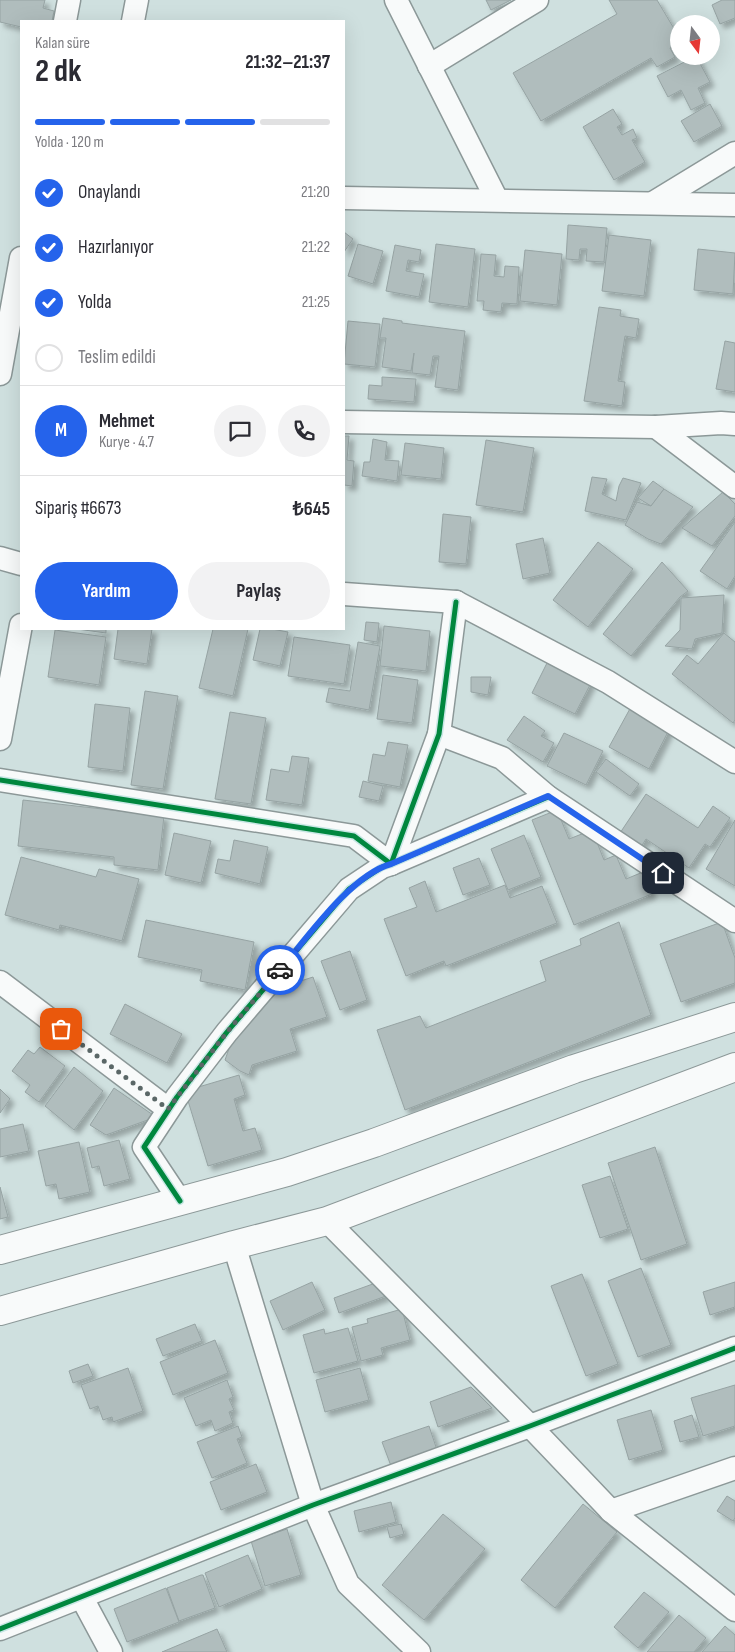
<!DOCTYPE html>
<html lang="tr">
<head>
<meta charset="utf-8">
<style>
	:root { --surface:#fff; --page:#f2f2f3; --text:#2b2b33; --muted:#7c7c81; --line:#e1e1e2; --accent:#2563eb }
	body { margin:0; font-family:"Sofia Sans Condensed",sans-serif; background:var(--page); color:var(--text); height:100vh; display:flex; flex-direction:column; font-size:19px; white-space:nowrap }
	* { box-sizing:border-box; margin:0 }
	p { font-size:16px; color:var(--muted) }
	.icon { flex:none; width:28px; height:28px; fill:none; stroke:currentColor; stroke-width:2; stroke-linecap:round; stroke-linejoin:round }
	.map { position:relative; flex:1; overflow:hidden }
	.panel { position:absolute; left:20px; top:20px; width:325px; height:610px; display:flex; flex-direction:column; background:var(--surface); border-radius:0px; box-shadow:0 5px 20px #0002 }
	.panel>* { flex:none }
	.needle { width:32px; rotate:165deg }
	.tools { position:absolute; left:670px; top:15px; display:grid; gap:10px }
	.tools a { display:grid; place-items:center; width:50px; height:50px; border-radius:50%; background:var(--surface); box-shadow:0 5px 20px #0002; font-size:25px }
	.pin { position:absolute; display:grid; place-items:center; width:42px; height:42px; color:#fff; margin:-21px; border-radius:10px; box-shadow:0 2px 8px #0006 }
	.courier { position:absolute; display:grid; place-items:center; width:50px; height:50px; margin:-25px; border:4px solid #2563eb; border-radius:50%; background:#fff; color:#222; box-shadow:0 1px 6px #0007 }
	.headline em { font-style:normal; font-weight:700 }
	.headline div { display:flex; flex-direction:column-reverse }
	.headline { display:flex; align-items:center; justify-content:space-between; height:85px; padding:0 15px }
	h1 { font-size:32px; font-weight:700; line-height:38px }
	.bar { display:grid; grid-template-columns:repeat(4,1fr); gap:8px 5px; align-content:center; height:60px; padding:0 15px }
	.bar i { height:6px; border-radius:4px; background:var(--line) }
	.bar .on { background:var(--accent) }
	.bar p { grid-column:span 4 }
	.line { display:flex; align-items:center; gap:12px; padding:0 15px; border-top:1px solid var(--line) }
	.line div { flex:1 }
	.round { display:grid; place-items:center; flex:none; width:52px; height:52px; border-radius:26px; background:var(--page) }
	ol { padding:0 15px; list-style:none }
	li { display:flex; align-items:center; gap:15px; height:55px }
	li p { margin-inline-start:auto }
	li .icon { padding:5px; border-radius:50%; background:var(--accent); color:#fff; stroke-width:4 }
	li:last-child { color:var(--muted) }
	li i { width:28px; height:28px; border:2px solid var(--line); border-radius:50% }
	.primary-button { display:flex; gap:10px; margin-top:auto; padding:10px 15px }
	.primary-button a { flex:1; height:58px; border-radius:30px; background:var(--accent); color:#fff; font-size:20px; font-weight:700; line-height:58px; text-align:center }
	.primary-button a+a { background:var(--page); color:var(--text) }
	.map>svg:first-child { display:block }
</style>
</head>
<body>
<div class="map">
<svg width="735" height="1652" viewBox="0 0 735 1652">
	<defs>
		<filter id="shadow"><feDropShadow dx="4.5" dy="4.5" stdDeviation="2.5" flood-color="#0004"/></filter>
	</defs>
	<rect width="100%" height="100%" fill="#cfe0df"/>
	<g fill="#b0bdbd" stroke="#96a3a3" filter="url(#shadow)">
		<polygon points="0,0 45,0 43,8 54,11 52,21 21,21 21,27 0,22"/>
		<polygon points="486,0 511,0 491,10"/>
		<polygon points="609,0 657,0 679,37 679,43 670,48 675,57 657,67 651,58 541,121 513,73 617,14"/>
		<polygon points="722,0 735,0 735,18 720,24 712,5"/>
		<polygon points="696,56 710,82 698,88 705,103 691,110 681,90 668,97 657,76"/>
		<polygon points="710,104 722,126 694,142 681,121"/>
		<polygon points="613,109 622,124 617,127 622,135 633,129 637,138 632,140 645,162 614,180 583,127"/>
		<polygon points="568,225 607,228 604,262 586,261 587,249 580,249 579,260 566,259"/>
		<polygon points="344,232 353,239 344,252"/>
		<polygon points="609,235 651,240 644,296 602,291"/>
		<polygon points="358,244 383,251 373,284 348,276"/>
		<polygon points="436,244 475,249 468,307 429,302"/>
		<polygon points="395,245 421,250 419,262 408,260 406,271 424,274 419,297 386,291"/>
		<polygon points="698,249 735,253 733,294 694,290"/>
		<polygon points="525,250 562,254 557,305 520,301"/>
		<polygon points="481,254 496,255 494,276 504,277 505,266 519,267 517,304 502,303 501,312 483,310 484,301 477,301"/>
		<polygon points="599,307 621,310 620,316 639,319 636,338 625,336 618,381 625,382 622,406 584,401"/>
		<polygon points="383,318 402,321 402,323 465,331 458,390 435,387 439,356 433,356 430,375 412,373 414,353 411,371 382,367 386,338 380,338"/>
		<polygon points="348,321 380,324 375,367 344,364"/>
		<polygon points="725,341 735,343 735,392 716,389"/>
		<polygon points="382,377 416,379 414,402 368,399 369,385 382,386"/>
		<polygon points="344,436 349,436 347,460 354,461 352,486 344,485"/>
		<polygon points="373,439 387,442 385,460 399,461 397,481 362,476 364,462 370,462"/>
		<polygon points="486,440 534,448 523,512 476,505"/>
		<polygon points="405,443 444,448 441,479 401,475"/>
		<polygon points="592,477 607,479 602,494 616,501 619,486 623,478 641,483 626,520 585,511"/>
		<polygon points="653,481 664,489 651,506 638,498"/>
		<polygon points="664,489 693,507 661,544 648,539 625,525 637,502 651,506"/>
		<polygon points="723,492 735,504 735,516 712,546 682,528"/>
		<polygon points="443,514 471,517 466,564 439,562"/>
		<polygon points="735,522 735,576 727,589 700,571"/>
		<polygon points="543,538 550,573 523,579 516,544"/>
		<polygon points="598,542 633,569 588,627 553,600"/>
		<polygon points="662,562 688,591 680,597 631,656 603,634"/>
		<polygon points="724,595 722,633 695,639 692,649 665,646 680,630 681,598"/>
		<polygon points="366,622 379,623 377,642 364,640"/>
		<polygon points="384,626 430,631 426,671 380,666"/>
		<polygon points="77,629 106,629 106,633"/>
		<polygon points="118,629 152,629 147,664 114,659"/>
		<polygon points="213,629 248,629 233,696 199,688"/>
		<polygon points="260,629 272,629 288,632 280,666 253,660"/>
		<polygon points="55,630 106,637 99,685 48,677"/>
		<polygon points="724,633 735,642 735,720 733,723 672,674 687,655 698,664"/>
		<polygon points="294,637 350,645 344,684 288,676"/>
		<polygon points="358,642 380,646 369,710 326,702 329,688 350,691"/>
		<polygon points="549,659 592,681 575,714 532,693"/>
		<polygon points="383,675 418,680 412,723 377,719"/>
		<polygon points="471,677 491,677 488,695 471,692"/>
		<polygon points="145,691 178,696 163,789 131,785"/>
		<polygon points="95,704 130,708 123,771 88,767"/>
		<polygon points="632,705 670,728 649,769 609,747"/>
		<polygon points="230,712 266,718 251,804 215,799"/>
		<polygon points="524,716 545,731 541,736 554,743 543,762 507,740"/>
		<polygon points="564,733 603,751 586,785 547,766"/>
		<polygon points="388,742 408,745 400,787 368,781 373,754 385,756"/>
		<polygon points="292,756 309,758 302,805 266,800 271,769 289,772"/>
		<polygon points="606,759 639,784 630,796 596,772"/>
		<polygon points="363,781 383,786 379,801 359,797"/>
		<polygon points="646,794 698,828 713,806 730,818 710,847 705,844 689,868 646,839 641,847 620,833"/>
		<polygon points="23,800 164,816 158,870 114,865 114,857 18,846"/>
		<polygon points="557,810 569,839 592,830 604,860 616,855 626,879 643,872 652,894 574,925 532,820"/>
		<polygon points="735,820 735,886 706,869"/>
		<polygon points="174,833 211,841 201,883 165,875"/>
		<polygon points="524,835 541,877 508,890 491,849"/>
		<polygon points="234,840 268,847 260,884 215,873 218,859 230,861"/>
		<polygon points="21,857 96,877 99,869 139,879 122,941 60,925 59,930 5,915"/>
		<polygon points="479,858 490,885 463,895 453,868"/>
		<polygon points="425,881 436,912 505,885 510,898 542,886 557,923 446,966 444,961 406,976 384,919 417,907 409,888"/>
		<polygon points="146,920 254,942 245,990 200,981 202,970 138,957"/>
		<polygon points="619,922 651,1015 405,1110 377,1030 420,1016 426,1028 546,981 540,961 581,945 580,939"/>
		<polygon points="722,922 735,958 735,983 681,1002 660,944"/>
		<polygon points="350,951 367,1000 340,1010 321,961"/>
		<polygon points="313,977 327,1017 290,1029 297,1051 252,1065 249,1075 240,1071 225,1060 231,1043 282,987"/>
		<polygon points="125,1004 182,1034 167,1063 110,1034"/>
		<polygon points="40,1047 65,1066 39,1102 25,1092 30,1085 12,1071 28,1050 34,1054"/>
		<polygon points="74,1067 103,1091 74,1130 45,1106"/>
		<polygon points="239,1075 245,1095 234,1099 243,1131 255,1128 262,1150 208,1166 185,1091"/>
		<polygon points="114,1088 156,1117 106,1135 90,1125"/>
		<polygon points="0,1089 10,1099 0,1113"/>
		<polygon points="23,1124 29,1151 0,1157 0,1129"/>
		<polygon points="119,1140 130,1179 104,1186 99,1166 92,1168 87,1148"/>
		<polygon points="79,1142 90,1192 59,1199 56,1184 46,1186 38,1151"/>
		<polygon points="655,1147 687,1244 641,1260 608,1163"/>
		<polygon points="610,1176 628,1229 600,1238 582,1185"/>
		<polygon points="0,1187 8,1217 0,1219"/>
		<polygon points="641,1268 671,1345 638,1357 608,1281"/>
		<polygon points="582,1274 618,1364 586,1376 551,1286"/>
		<polygon points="381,1281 386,1296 339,1313 334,1298"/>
		<polygon points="312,1282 325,1310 283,1330 270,1301"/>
		<polygon points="735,1282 735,1307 710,1315 703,1292"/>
		<polygon points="402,1309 410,1340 381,1348 383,1355 361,1361 352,1327 368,1323 367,1319"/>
		<polygon points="195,1324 202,1341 163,1356 156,1339"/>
		<polygon points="348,1328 358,1361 314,1373 303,1335 324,1329 325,1334"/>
		<polygon points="215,1340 228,1373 173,1395 160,1362"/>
		<polygon points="88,1364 93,1376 73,1383 69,1371"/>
		<polygon points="128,1368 143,1411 113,1422 112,1417 103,1420 98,1406 90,1409 81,1385"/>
		<polygon points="360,1368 369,1400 325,1412 316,1380"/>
		<polygon points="227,1380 233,1397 229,1399 234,1410 229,1412 233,1423 215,1431 211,1420 196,1426 184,1398"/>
		<polygon points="735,1385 735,1426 703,1436 691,1398"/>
		<polygon points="471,1387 492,1408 438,1427 430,1402"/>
		<polygon points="651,1410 663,1450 629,1460 617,1420"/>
		<polygon points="692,1415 699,1437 680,1442 674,1421"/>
		<polygon points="238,1426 242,1437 237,1439 247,1463 212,1478 197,1442"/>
		<polygon points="429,1426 437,1450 391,1466 382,1442"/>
		<polygon points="256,1464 267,1492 221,1510 210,1482"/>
		<polygon points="727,1496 735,1501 735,1518 733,1521 717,1511"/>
		<polygon points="391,1502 396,1522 359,1532 354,1511"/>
		<polygon points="583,1504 617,1532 555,1608 521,1580"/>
		<polygon points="443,1514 485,1549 424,1620 382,1585"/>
		<polygon points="401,1524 404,1534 390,1538 387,1527"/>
		<polygon points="287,1529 301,1575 265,1586 251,1541"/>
		<polygon points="248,1555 262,1589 219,1607 205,1573"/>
		<polygon points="201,1575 203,1575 215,1608 179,1621 167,1588"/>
		<polygon points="166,1588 179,1622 127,1642 114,1609"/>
		<polygon points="644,1592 669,1612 638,1648 614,1627"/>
		<polygon points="679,1615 706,1638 694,1652 647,1652"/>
		<polygon points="725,1626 735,1635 735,1652 702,1652"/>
		<polygon points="217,1629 227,1652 162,1652"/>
	</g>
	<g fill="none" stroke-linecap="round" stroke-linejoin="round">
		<g stroke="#8c9898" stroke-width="25">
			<g id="street">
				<polyline points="396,0 497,200"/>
				<polyline points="65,21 69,0"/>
				<polyline points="133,21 137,0"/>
				<polyline points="429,66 537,0"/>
				<polyline points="344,198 735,205"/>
				<polyline points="653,203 735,153"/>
				<polyline points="0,374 21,258"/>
				<polyline points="344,422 656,427 721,423 735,424"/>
				<polyline points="656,427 735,487"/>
				<polyline points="0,558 21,564"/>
				<polyline points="344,594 456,602 608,682 735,762"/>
				<polyline points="439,734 502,758 548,797 735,921"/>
				<polyline points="0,739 21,625"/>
				<polyline points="0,780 354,836 391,864 439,734 456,602"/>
				<polyline points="0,982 168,1109"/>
				<polyline points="180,1201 144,1147 177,1097 227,1032 349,889 382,867 391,864 548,797"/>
				<polyline points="327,1221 530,1426 611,1511 735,1610"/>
				<polyline points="234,1245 313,1505 348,1584 419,1652"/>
				<polyline points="611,1511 735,1468"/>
				<polyline points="82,1598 111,1652"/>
				<polyline points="0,1629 313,1505 530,1426 735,1348"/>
			</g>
		</g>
		<g stroke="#8c9898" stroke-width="30">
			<g id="secondary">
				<polyline points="0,1250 287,1172 374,1143 574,1069 735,1017"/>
				<polyline points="0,1311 234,1245 327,1221 735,1067"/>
			</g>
		</g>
		<use href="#street" stroke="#f8fafa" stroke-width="22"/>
		<use href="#secondary" stroke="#f8fafa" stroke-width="28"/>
		<g stroke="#c8e7e5" stroke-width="8">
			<g id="cycleway">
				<polyline points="0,780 354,836 391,864 439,734 456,602"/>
				<polyline points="180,1201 144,1147 177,1097 227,1032 349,889 382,867 391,864 548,797"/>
				<polyline points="0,1629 313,1505 530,1426 735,1348"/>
			</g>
		</g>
		<use href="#cycleway" stroke="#00873e" stroke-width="5"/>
	</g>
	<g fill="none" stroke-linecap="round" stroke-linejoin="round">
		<polyline stroke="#5a6767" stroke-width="5" stroke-dasharray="0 9" points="61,1029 168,1109 227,1032 280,970"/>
		<path stroke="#2563eb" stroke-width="6" d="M280,970C307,938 351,875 391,864L548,796L663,873"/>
	</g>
</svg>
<div class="tools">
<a><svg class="needle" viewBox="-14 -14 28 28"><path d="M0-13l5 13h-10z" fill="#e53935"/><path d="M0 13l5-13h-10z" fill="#7c7c81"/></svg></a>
</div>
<div class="pin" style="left:61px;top:1029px;background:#ea580c"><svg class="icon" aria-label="bag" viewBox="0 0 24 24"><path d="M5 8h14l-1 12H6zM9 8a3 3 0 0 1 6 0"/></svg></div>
<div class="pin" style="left:663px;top:873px;background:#1f2937"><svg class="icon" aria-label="home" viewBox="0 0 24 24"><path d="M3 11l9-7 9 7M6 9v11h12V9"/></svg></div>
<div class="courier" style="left:280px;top:970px"><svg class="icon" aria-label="car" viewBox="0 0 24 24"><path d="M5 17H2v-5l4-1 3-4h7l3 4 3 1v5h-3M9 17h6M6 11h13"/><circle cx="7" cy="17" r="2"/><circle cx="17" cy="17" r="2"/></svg></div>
<section class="panel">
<div class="headline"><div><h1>2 dk</h1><p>Kalan süre</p></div><em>21:32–21:37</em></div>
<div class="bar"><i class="on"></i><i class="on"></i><i class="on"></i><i></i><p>Yolda · 120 m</p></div>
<ol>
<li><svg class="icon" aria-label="check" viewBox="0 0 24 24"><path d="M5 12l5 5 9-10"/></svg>Onaylandı<p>21:20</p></li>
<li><svg class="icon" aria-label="check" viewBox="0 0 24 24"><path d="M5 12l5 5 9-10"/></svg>Hazırlanıyor<p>21:22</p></li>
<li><svg class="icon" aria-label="check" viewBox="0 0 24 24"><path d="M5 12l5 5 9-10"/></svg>Yolda<p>21:25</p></li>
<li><i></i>Teslim edildi</li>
</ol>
<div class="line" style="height:90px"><b class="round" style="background:var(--accent);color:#fff">M</b><div><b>Mehmet</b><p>Kurye · 4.7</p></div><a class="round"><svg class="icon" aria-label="chat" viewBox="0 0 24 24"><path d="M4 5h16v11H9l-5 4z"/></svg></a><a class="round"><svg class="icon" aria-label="phone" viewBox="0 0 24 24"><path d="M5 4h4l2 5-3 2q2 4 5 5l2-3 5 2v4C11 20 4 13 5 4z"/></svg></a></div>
<div class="line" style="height:65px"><div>Sipariş #6673</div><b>₺645</b></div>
<div class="primary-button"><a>Yardım</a><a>Paylaş</a></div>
</section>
</div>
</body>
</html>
